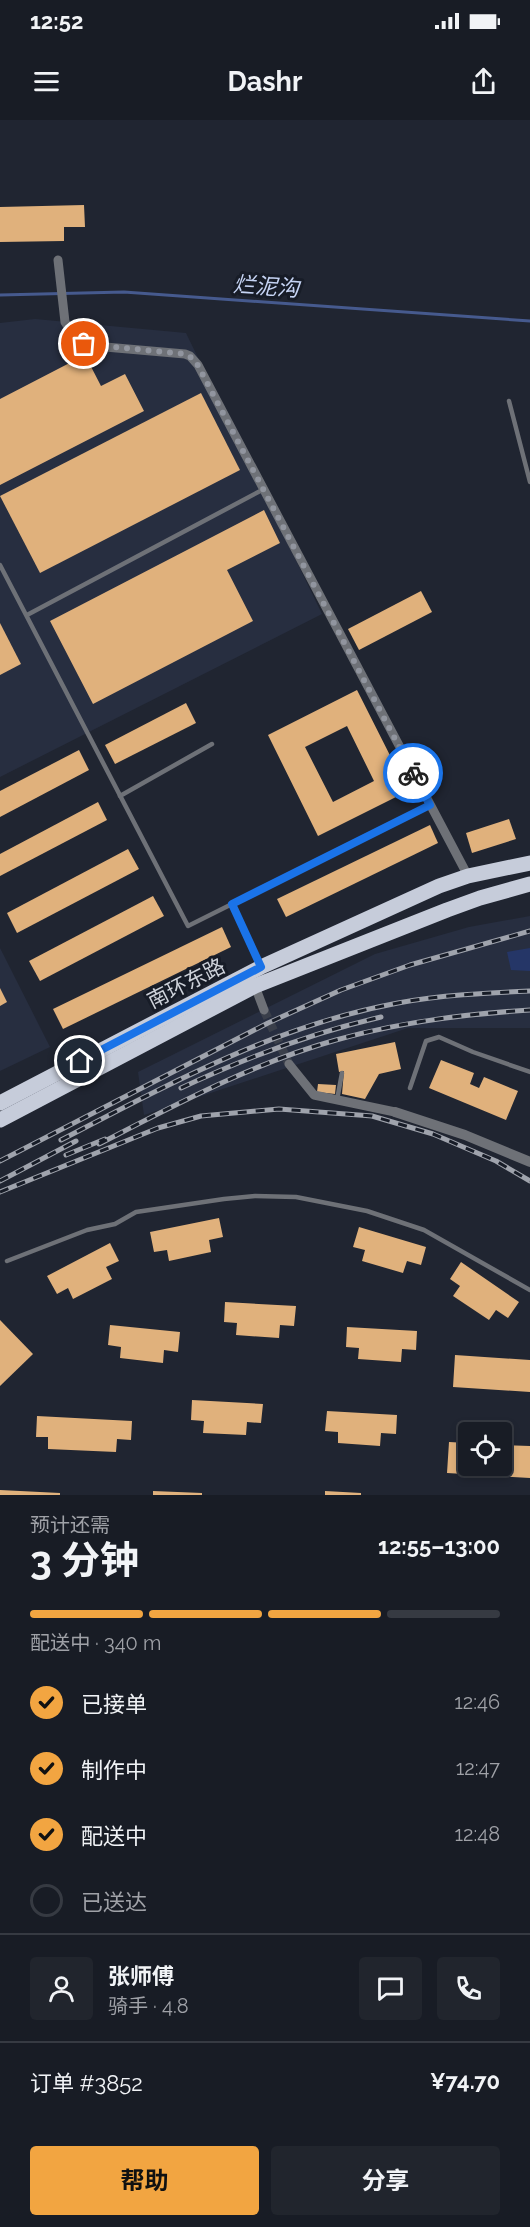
<!DOCTYPE html>
<html lang="zh">
<head>
<meta charset="utf-8">
<style>
	:root { --surface:#181c25; --page:#21252d; --text:#f1f3f6; --muted:#9fa1a7; --line:#363a42; --accent:#f2a541 }
	body { margin:0; font-family:Raleway,"Noto Sans SC",sans-serif; background:var(--page); color:var(--text); height:100vh; display:flex; flex-direction:column; font-size:22px; white-space:nowrap }
	* { box-sizing:border-box; margin:0 }
	p { font-size:20px; color:var(--muted) }
	.icon { flex:none; width:33px; height:33px; fill:none; stroke:currentColor; stroke-width:2; stroke-linecap:round; stroke-linejoin:round }
	.map { position:relative; height:1375px; overflow:hidden }
	.panel { display:flex; flex-direction:column; background:var(--surface); flex:1 }
	.panel>* { flex:none }
	.buttons { position:absolute; left:458px; top:1302px; display:grid; gap:12px }
	.buttons a { display:grid; place-items:center; width:54px; height:54px; border-radius:6px; background:var(--surface); box-shadow:0 3px 9px #0003,0 0 0 2px var(--line); font-size:30px }
	.pin { position:absolute; display:grid; place-items:center; width:51px; height:51px; color:#fff; margin:-26px; border:3px solid #fff; border-radius:50%; box-shadow:0 2px 6px #0007 }
	.courier { position:absolute; display:grid; place-items:center; width:60px; height:60px; margin:-30px; border:4px solid #1a73e8; border-radius:50%; background:#fff; color:#222; box-shadow:0 2px 8px #0007 }
	.overview em { font-style:normal; font-weight:700 }
	.overview div { display:flex; flex-direction:column-reverse }
	.overview { display:flex; align-items:center; justify-content:space-between; height:102px; padding:0 30px }
	h1 { font-size:39px; font-weight:700; line-height:45px }
	.bar { display:grid; grid-template-columns:repeat(4,1fr); gap:9px 6px; align-content:center; height:72px; padding:0 30px }
	.bar i { height:8px; border-radius:4px; background:var(--line) }
	.bar .on { background:var(--accent) }
	.bar p { grid-column:span 4 }
	.line { display:flex; align-items:center; gap:15px; padding:0 30px; border-top:2px solid var(--line) }
	.line div { flex:1 }
	.round { display:grid; place-items:center; flex:none; width:63px; height:63px; border-radius:6px; background:var(--page) }
	ol { padding:0 30px; list-style:none }
	li { display:flex; align-items:center; gap:18px; height:66px }
	li p { margin-inline-start:auto }
	li .icon { padding:6px; border-radius:50%; background:var(--accent); color:#111; stroke-width:4 }
	li:last-child { color:var(--muted) }
	li i { width:33px; height:33px; border:3px solid var(--line); border-radius:50% }
	.action { display:flex; gap:12px; margin-top:auto; padding:12px 30px }
	.action a { flex:1; height:69px; border-radius:6px; background:var(--accent); color:#111; font-size:24px; font-weight:700; line-height:69px; text-align:center }
	.action a+a { background:var(--page); color:var(--text) }
	.status { display:flex; justify-content:space-between; align-items:center; height:42px; padding:0 30px; background:var(--surface); direction:ltr }
	.status svg { height:16px; fill:currentColor }
	header { display:flex; justify-content:space-between; align-items:center; height:78px; padding:0 30px; background:var(--surface); font-size:27px; font-weight:700 }
	.map>svg:first-child { display:block }
</style>
</head>
<body>
<div class="status"><b>12:52</b><svg viewBox="0 0 49 12"><path d="M0 12V9h3v3zM5 12V6h3v6zM10 12V3h3v9zM15 12V0h3v12zM26 1h20v11H26zM47 4h2v5h-2z"/></svg></div>
<header><svg class="icon" aria-label="menu" viewBox="0 0 24 24"><path d="M4 6h16M4 12h16M4 18h16"/></svg>Dashr<svg class="icon" aria-label="share" viewBox="0 0 24 24"><path d="M12 15V3M7 8l5-5 5 5M5 13v7h14v-7"/></svg></header>
<div class="map">
<svg width="530" height="1375" viewBox="0 0 530 1375">
	<rect width="100%" height="100%" fill="#202531"/>
	<g fill="#272e40">
		<polygon points="35,199 186,213 322,494 0,657 0,203"/>
		<polygon points="530,796 530,908 408,908 144,995 138,952 375,834 469,807"/>
		<polygon points="0,828 50,927 0,951"/>
	</g>
	<polygon fill="#253667" points="530,828 530,851 511,850 507,832"/>
	<g fill="none" stroke-linecap="round" stroke-linejoin="round">
		<polyline stroke="#465a8e" stroke-width="3" points="0,175 124,172 530,201"/>
	</g>
	<g fill="#e0b17c" fill-rule="evenodd">
		<polygon points="84,85 85,107 64,107 64,121 0,122 0,87"/>
		<polygon points="85,235 101,266 125,254 144,291 0,365 0,279"/>
		<polygon points="201,273 240,350 40,453 0,376"/>
		<polygon points="264,390 280,423 227,450 253,501 93,584 50,501"/>
		<polygon points="421,471 432,492 359,530 348,509"/>
		<polygon points="0,503 21,544 0,555"/>
		<path d="M357,570L408,671L318,716L268,615ZM347,606L374,661L333,682L305,627Z"/>
		<polygon points="186,583 196,603 115,644 105,625"/>
		<polygon points="79,630 89,650 0,697 0,671"/>
		<polygon points="98,682 107,700 0,756 0,734"/>
		<polygon points="509,699 516,719 472,733 466,713"/>
		<polygon points="430,705 438,723 286,797 277,779"/>
		<polygon points="128,729 139,749 17,813 7,793"/>
		<polygon points="153,776 164,796 40,861 29,841"/>
		<polygon points="222,807 231,827 63,909 53,889"/>
		<polygon points="0,868 7,882 0,886"/>
		<polygon points="395,922 401,949 379,954 365,979 342,974 344,951 339,952 336,934"/>
		<polygon points="441,940 474,953 470,964 479,968 484,957 518,971 506,1000 429,968"/>
		<polygon points="318,964 336,965 335,974 317,972"/>
		<polygon points="219,1098 223,1117 209,1120 211,1132 169,1141 167,1130 154,1132 150,1112"/>
		<polygon points="359,1107 426,1127 421,1145 407,1141 403,1153 362,1141 365,1130 353,1127"/>
		<polygon points="110,1123 119,1141 106,1147 112,1159 73,1179 68,1168 57,1174 47,1156"/>
		<polygon points="461,1142 519,1182 508,1198 496,1190 489,1200 453,1176 460,1166 450,1159"/>
		<polygon points="225,1182 296,1186 294,1206 280,1205 279,1218 236,1215 237,1203 224,1202"/>
		<polygon points="0,1200 33,1234 0,1266"/>
		<polygon points="110,1205 180,1212 178,1232 164,1230 163,1243 120,1238 121,1227 108,1225"/>
		<polygon points="347,1207 417,1211 416,1230 402,1229 401,1242 358,1239 359,1228 346,1227"/>
		<polygon points="455,1235 530,1240 530,1272 453,1267"/>
		<polygon points="192,1280 263,1284 261,1303 247,1302 246,1315 203,1313 204,1301 191,1300"/>
		<polygon points="327,1291 397,1295 396,1314 381,1313 380,1326 338,1323 338,1312 325,1311"/>
		<polygon points="37,1296 132,1301 131,1320 117,1319 116,1332 48,1329 48,1317 36,1317"/>
		<polygon points="449,1322 468,1323 468,1346 501,1346 501,1325 530,1326 530,1358 447,1353"/>
		<polygon points="0,1370 60,1373 60,1375 0,1375"/>
		<polygon points="153,1371 202,1373 202,1375 153,1375"/>
		<polygon points="325,1371 361,1373 361,1375 325,1375"/>
	</g>
	<g fill="none" stroke-linecap="round" stroke-linejoin="round">
		<polyline stroke="#3a3f4a" stroke-width="9" stroke-dasharray="9 4.5" stroke-linecap="butt" points="264,890 289,944"/>
		<g stroke="#6e7177" stroke-width="4.5">
			<polyline points="509,281 530,362"/>
			<polyline points="0,445 188,806 430,685"/>
			<polyline points="27,495 264,369"/>
			<polyline points="120,676 212,624"/>
			<polyline points="232,784 260,844"/>
			<polyline points="410,968 426,921 439,917 473,932 530,952"/>
			<polyline points="337,980 342,953"/>
			<polyline points="7,1141 87,1110 115,1104 136,1092 224,1079 255,1076 296,1077 367,1091 424,1110 530,1170"/>
		</g>
		<g stroke="#6e7177" stroke-width="9">
			<polyline points="58,140 65,202 76,219 94,226 185,234 190,236 198,245 468,756"/>
			<polyline points="255,866 264,890"/>
			<polyline points="289,944 314,975 395,992"/>
		</g>
		<polyline stroke="#6e7177" stroke-width="10" points="395,992 465,1015 530,1042"/>
		<g stroke="#c6ccda" stroke-width="15">
			<polyline points="0,983 261,847 439,766 468,756 530,743"/>
			<polyline points="0,1000 255,866 447,790 480,778 530,764"/>
		</g>
		<g stroke="#9fa3ac" stroke-width="5">
			<g id="rail">
				<path d="M181,968C245,938 311,913 381,897"/>
				<path d="M61,1020C169,964 277,905 398,883C441,875 486,873 530,871"/>
				<path d="M99,1024C175,985 253,943 336,920C400,902 465,894 530,890"/>
				<polyline points="66,1035 105,1019"/>
				<polyline points="0,1041 268,903 341,870 410,845 530,811"/>
				<polyline points="0,1061 76,1021"/>
				<polyline points="0,1072 158,1008 201,996 279,989 372,996 433,1014 496,1041 530,1061"/>
			</g>
		</g>
		<use href="#rail" stroke="#171c27" stroke-width="3" stroke-dasharray="9" stroke-linecap="butt"/>
	</g>
	<g fill="none" stroke-linecap="round" stroke-linejoin="round">
		<polyline stroke="#91959f" stroke-width="6" stroke-dasharray="0 10.8" points="84,224 185,234 195,240 413,653"/>
		<polyline stroke="#1a73e8" stroke-width="8" points="80,941 261,847 232,784 430,685 413,653"/>
	</g>
	<g text-anchor="middle" dominant-baseline="central" stroke-width="6" stroke-linejoin="round" paint-order="stroke">
		<g font-size="21" fill="#ced2da" stroke="#171c27">
			<text transform="translate(186 863) rotate(-27)">南环东路</text>
		</g>
		<g font-size="22" font-style="italic" fill="#c6d4f4" stroke="#171c27">
			<text transform="translate(266 166) rotate(4)">烂泥沟</text>
		</g>
	</g>
</svg>
<div class="buttons">
<a><svg class="icon" aria-label="locate" viewBox="0 0 24 24"><circle cx="12" cy="12" r="6"/><path d="M12 2v4M12 18v4M2 12h4M18 12h4"/></svg></a>
</div>
<div class="pin" style="left:84px;top:224px;background:#ea580c"><svg class="icon" aria-label="bag" viewBox="0 0 24 24"><path d="M5 8h14l-1 12H6zM9 8a3 3 0 0 1 6 0"/></svg></div>
<div class="pin" style="left:80px;top:941px;background:#1f2937"><svg class="icon" aria-label="home" viewBox="0 0 24 24"><path d="M3 11l9-7 9 7M6 9v11h12V9"/></svg></div>
<div class="courier" style="left:413px;top:653px"><svg class="icon" aria-label="bike" viewBox="0 0 24 24"><circle cx="6" cy="16" r="4"/><circle cx="18" cy="16" r="4"/><path d="M6 16l4-8h5l3 8M10 8l3 8H6M13 5h3"/></svg></div>
</div>
<section class="panel">
<div class="overview"><div><h1>3 分钟</h1><p>预计还需</p></div><em>12:55–13:00</em></div>
<div class="bar"><i class="on"></i><i class="on"></i><i class="on"></i><i></i><p>配送中 · 340 m</p></div>
<ol>
<li><svg class="icon" aria-label="check" viewBox="0 0 24 24"><path d="M5 12l5 5 9-10"/></svg>已接单<p>12:46</p></li>
<li><svg class="icon" aria-label="check" viewBox="0 0 24 24"><path d="M5 12l5 5 9-10"/></svg>制作中<p>12:47</p></li>
<li><svg class="icon" aria-label="check" viewBox="0 0 24 24"><path d="M5 12l5 5 9-10"/></svg>配送中<p>12:48</p></li>
<li><i></i>已送达</li>
</ol>
<div class="line" style="height:108px"><a class="round"><svg class="icon" aria-label="person" viewBox="0 0 24 24"><circle cx="12" cy="8" r="4"/><path d="M4 21q1-7 8-7t8 7"/></svg></a><div><b>张师傅</b><p>骑手 · 4.8</p></div><a class="round"><svg class="icon" aria-label="chat" viewBox="0 0 24 24"><path d="M4 5h16v11H9l-5 4z"/></svg></a><a class="round"><svg class="icon" aria-label="phone" viewBox="0 0 24 24"><path d="M5 4h4l2 5-3 2q2 4 5 5l2-3 5 2v4C11 20 4 13 5 4z"/></svg></a></div>
<div class="line" style="height:78px"><div>订单 #3852</div><b>¥74.70</b></div>
<div class="action"><a>帮助</a><a>分享</a></div>
</section>
</body>
</html>
